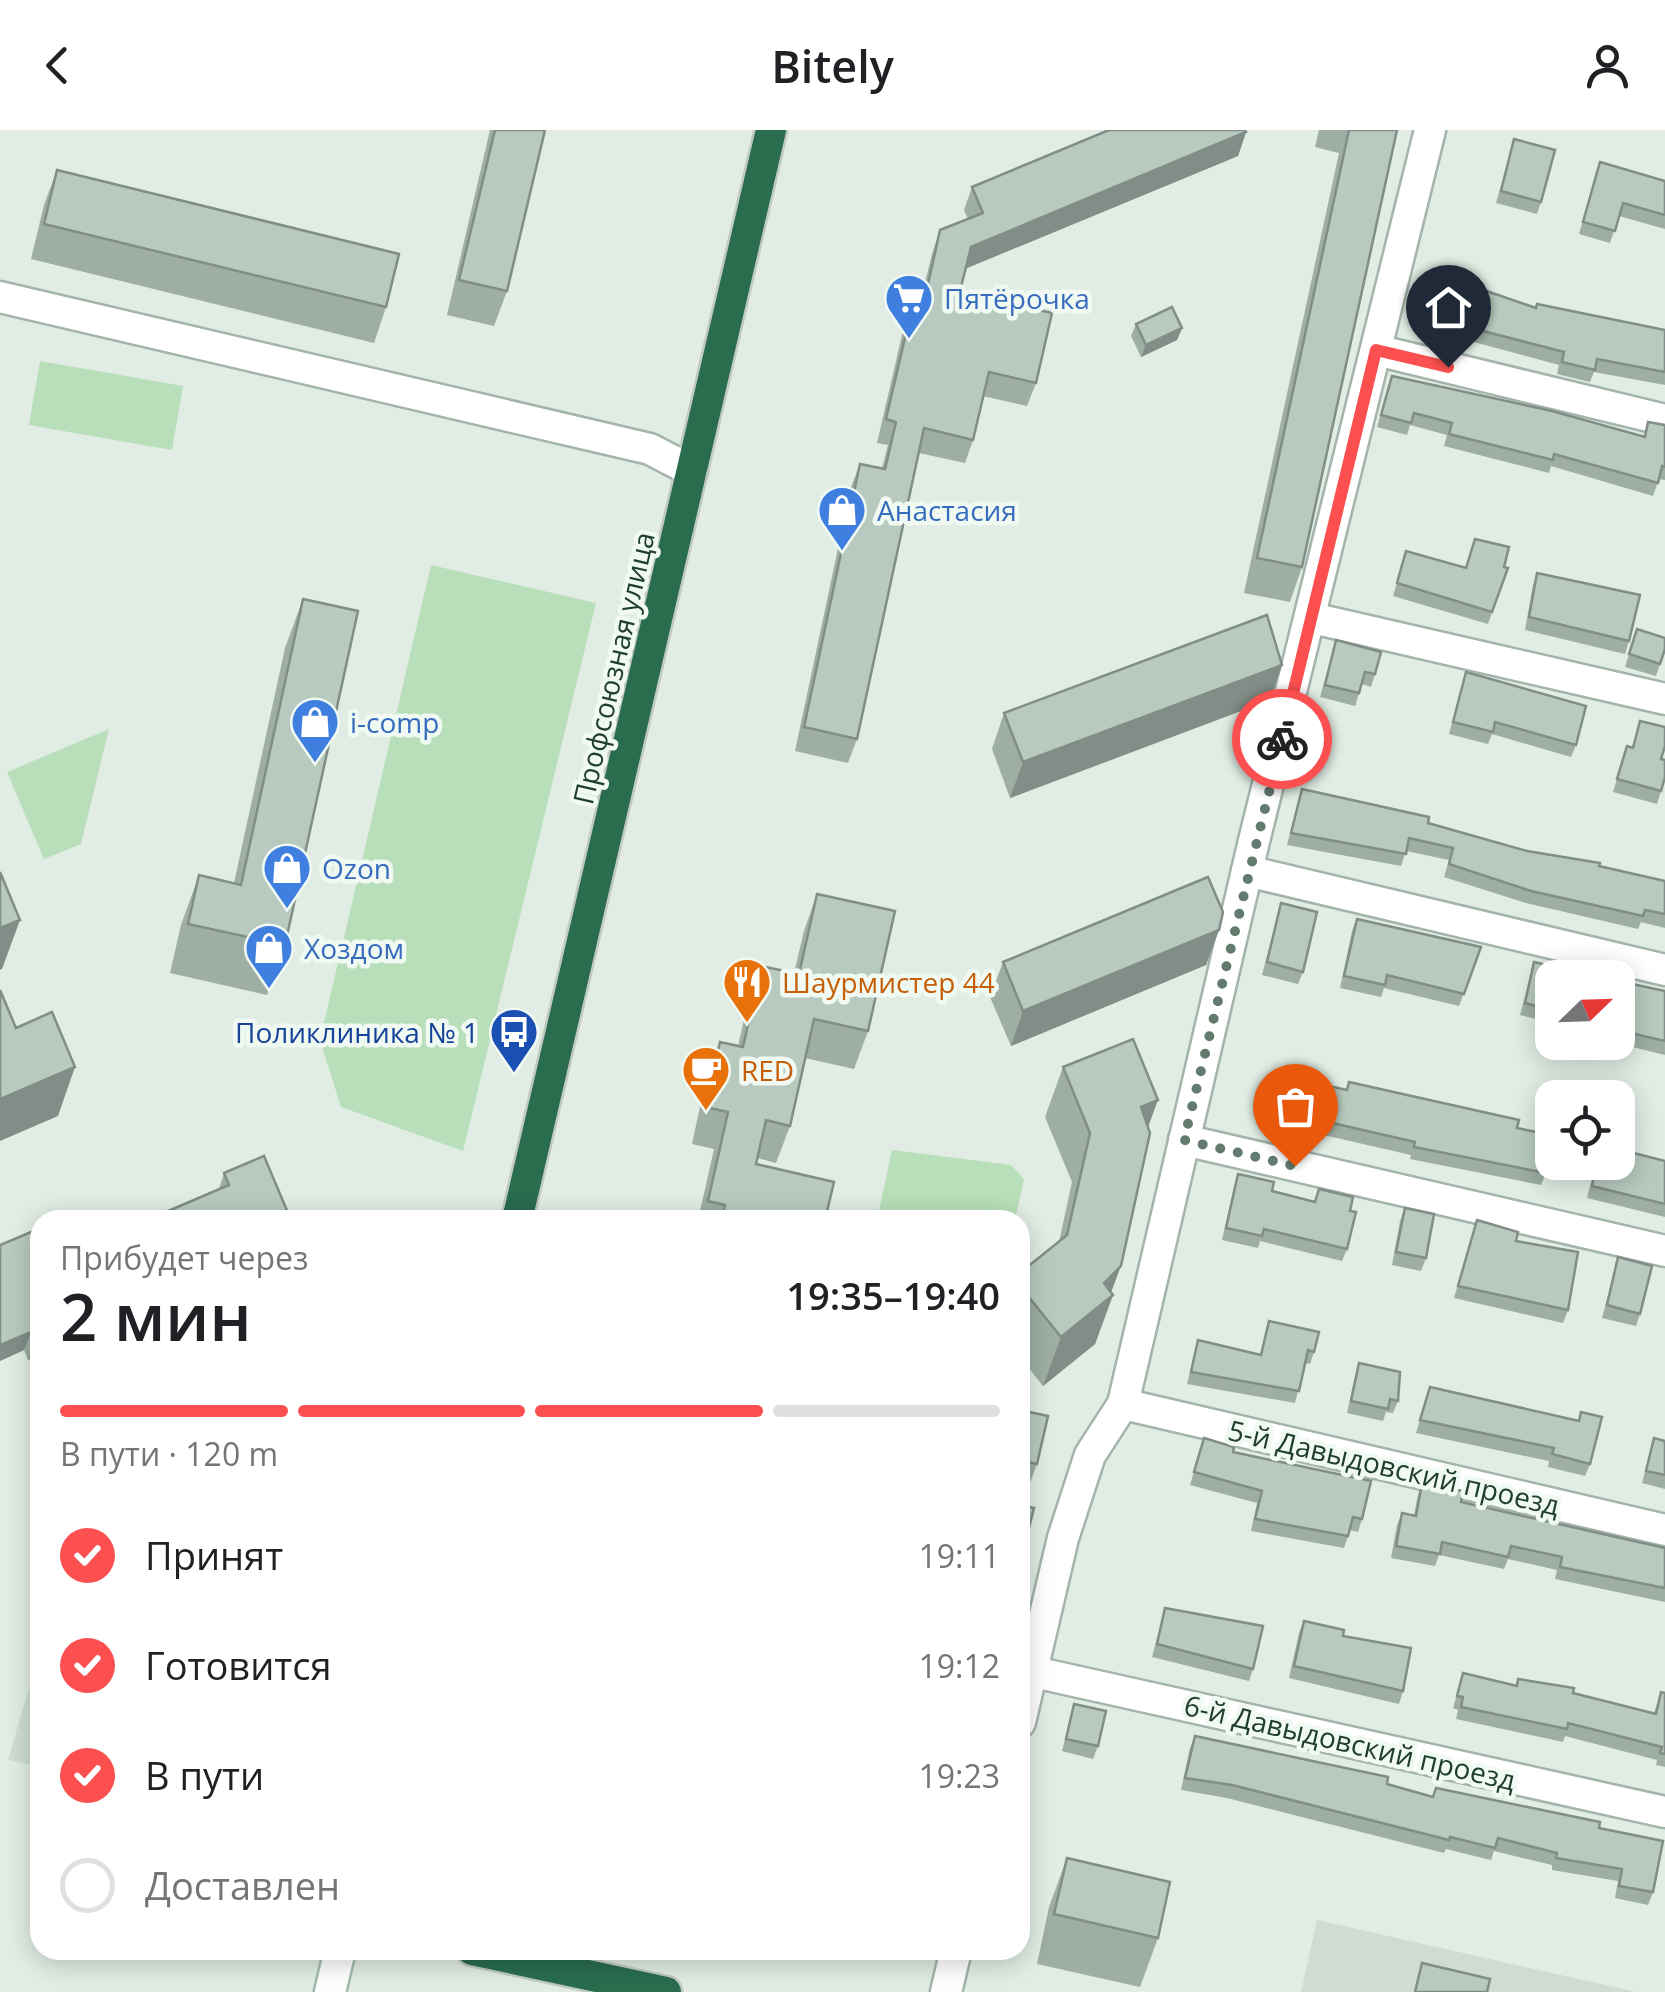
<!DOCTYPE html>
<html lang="ru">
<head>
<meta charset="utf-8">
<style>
	:root { --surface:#fff; --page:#f2f2f2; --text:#202124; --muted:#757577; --line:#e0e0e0; --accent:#fb504f }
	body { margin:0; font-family:"Open Sans",sans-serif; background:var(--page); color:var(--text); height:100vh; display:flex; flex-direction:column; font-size:38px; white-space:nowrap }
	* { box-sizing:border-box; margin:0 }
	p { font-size:32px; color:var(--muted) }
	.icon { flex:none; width:55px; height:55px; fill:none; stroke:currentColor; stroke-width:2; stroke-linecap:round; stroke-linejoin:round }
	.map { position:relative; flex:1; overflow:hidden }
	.side { position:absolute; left:30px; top:1080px; width:1000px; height:750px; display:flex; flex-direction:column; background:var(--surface); border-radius:30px; box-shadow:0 5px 25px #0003 }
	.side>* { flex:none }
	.needle { width:65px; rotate:67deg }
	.fabs { position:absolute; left:1535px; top:830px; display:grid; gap:20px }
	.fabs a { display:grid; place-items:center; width:100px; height:100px; border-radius:20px; background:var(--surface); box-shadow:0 5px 25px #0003; font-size:50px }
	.pin { position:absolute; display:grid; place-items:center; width:85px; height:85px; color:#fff; margin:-102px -42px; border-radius:50% 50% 50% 0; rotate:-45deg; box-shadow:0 0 10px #0007 }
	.pin .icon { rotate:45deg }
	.courier { position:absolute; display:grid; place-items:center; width:100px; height:100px; margin:-50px; border:8px solid #fb504f; border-radius:50%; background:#fff; color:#222; box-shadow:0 2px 12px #0007 }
	.head em { font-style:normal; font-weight:600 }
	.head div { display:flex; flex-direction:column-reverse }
	.head { display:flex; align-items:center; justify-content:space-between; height:170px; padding:0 30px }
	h1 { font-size:65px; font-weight:600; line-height:75px }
	.bar { display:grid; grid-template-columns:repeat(4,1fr); gap:15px 10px; align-content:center; height:120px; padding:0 30px }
	.bar i { height:12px; border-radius:8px; background:var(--line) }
	.bar .current { background:var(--accent) }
	.bar p { grid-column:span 4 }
	ol { padding:0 30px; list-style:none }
	li { display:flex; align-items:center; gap:30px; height:110px }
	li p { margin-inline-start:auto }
	li .icon { padding:10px; border-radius:50%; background:var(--accent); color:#fff; stroke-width:4 }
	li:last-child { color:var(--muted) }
	li i { width:55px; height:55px; border:5px solid var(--line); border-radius:50% }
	header { display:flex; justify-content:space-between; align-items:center; height:130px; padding:0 30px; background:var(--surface); font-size:45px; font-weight:600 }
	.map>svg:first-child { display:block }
</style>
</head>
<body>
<header><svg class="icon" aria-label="back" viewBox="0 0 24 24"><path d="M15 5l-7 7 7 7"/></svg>Bitely<svg class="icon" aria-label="person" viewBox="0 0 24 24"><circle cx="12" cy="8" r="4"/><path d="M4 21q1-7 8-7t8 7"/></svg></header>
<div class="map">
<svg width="1665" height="1862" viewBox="0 0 1665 1862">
	<rect width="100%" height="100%" fill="#e0ece4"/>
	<g fill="#cedcd3">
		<polygon points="40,1521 40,1636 8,1630"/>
		<polygon points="1317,1790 1636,1862 1301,1862"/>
	</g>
	<g fill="#b8dfb9">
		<polygon points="40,231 183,256 172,320 29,295"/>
		<polygon points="431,435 596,473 463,1021 341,977 320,910"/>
		<polygon points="109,599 81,714 44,729 7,642"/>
		<polygon points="892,1020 1011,1035 1024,1049 1015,1090 877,1090"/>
	</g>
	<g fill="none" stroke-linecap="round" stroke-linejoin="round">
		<g stroke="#a3b4aa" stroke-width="35">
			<g id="street">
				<polyline points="0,167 650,319 692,341"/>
				<polyline points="1376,220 1665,290"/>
				<polyline points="1312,488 1665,569"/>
				<polyline points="1247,741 1665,840"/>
				<polyline points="1184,1010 1665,1121"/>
				<polyline points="1123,1274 1665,1400"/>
				<polyline points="1034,1542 1665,1682"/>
				<polyline points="1020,1592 1063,1408 1090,1325 1123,1274 1253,715 1430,0"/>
				<polyline points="946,1862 956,1820"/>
			</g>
		</g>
		<g stroke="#a1bcac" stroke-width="35">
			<polyline id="secondary" points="330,1862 340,1820"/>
		</g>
		<g stroke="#c1c9c4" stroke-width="35">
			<g id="highway">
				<polyline points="517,1090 771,0"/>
				<polyline points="472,1820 666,1862"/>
			</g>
		</g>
		<use href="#street" stroke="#fff" stroke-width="30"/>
		<use href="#secondary" stroke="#fff" stroke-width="30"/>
		<use href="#highway" stroke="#296c4e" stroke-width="30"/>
	</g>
	<g fill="#9eaea4">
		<polygon points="490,0 545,0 507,161 494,196 447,185"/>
		<polygon points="1319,0 1397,0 1302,437 1290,472 1244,463 1339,23 1315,17"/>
		<polygon points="1246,2 1238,26 965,139 960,161 1036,253 1027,276 983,266 973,310 965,333 919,323 857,609 848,633 795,621 851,357 860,334 882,338 888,315 877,313 909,175 918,152 925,153 932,124 940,100 968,89 964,80 972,57"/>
		<polygon points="1514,9 1541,72 1537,84 1496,73"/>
		<polygon points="1600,32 1665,51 1665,99 1619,86 1610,113 1579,104"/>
		<polygon points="57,40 386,177 374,213 31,129 44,75"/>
		<polygon points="1472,156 1536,178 1665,200 1665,255 1594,242 1590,252 1557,244 1559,235 1455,207"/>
		<polygon points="1136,194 1182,198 1177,210 1141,227 1131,206"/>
		<polygon points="1392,246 1643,307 1648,292 1665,295 1665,350 1659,349 1653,366 1551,336 1549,343 1444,316 1447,305 1410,295 1407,305 1377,297"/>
		<polygon points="1475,409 1504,437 1508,438 1488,494 1393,466 1406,421 1465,438"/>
		<polygon points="1537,443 1629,511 1625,524 1525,500 1533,455"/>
		<polygon points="303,469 285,815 267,865 170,843 181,795 199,745 234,753 285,518"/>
		<polygon points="1637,499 1665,519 1656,546 1625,537"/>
		<polygon points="1336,510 1375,544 1371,557 1362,554 1355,576 1320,567"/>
		<polygon points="1466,542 1576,615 1571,627 1492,604 1488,614 1449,604"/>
		<polygon points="1270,570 1010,668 992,619 1004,583"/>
		<polygon points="1640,591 1661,629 1661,661 1657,674 1613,662 1627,616 1632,617"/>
		<polygon points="1302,659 1527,721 1665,751 1665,798 1641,792 1638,799 1526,773 1444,747 1449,730 1406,721 1401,736 1287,715"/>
		<polygon points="817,764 868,901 854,939 805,928 790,996 776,1033 757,1028 756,1034 825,1090 698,1090 714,1019 692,1014 706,949 720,912 738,916 748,873 761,836 794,843 804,801"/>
		<polygon points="1281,773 1303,842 1298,854 1262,845"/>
		<polygon points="1357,789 1481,817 1459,876 1384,858 1381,867 1340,858 1352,801"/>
		<polygon points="1219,800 1206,835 1011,916 990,867 1003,832"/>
		<polygon points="1534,832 1552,848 1552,893 1520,885"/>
		<polygon points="1618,851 1665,861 1665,925 1612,912 1618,912"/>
		<polygon points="1063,937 1148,998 1111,1163 1113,1165 1095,1214 1043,1256 1020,1227 1020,1143 1059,1112 1072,1052 1045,987"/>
		<polygon points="1283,946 1346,960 1349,952 1517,998 1546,1043 1541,1055 1410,1029 1411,1025 1271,993 1278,958"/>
		<polygon points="1665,1031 1665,1087 1587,1068 1596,1032"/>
		<polygon points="224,1043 291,1090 219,1059"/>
		<polygon points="1238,1044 1272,1061 1314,1072 1319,1059 1350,1081 1347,1119 1342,1131 1260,1111 1258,1118 1222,1110 1234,1057"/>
		<polygon points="1405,1078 1426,1128 1421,1141 1392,1135 1400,1091"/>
		<polygon points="1477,1090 1516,1111 1568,1180 1563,1193 1454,1168"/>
		<polygon points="0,1115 40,1225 28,1230 24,1220 0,1231"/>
		<polygon points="1618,1127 1640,1184 1636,1196 1602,1188"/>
		<polygon points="1269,1191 1314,1222 1310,1234 1305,1233 1295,1273 1187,1254 1198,1210 1260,1225"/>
		<polygon points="1359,1233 1398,1271 1393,1283 1386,1282 1383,1291 1347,1283 1355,1246"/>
		<polygon points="1430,1257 1578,1291 1581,1282 1590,1334 1585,1346 1548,1337 1549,1331 1416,1303"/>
		<polygon points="1020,1280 1037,1334 1024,1369 1020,1368"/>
		<polygon points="1204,1308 1362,1389 1358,1402 1350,1400 1344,1418 1251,1401 1257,1373 1190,1355"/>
		<polygon points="1654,1308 1665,1311 1665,1359 1642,1353"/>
		<polygon points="1422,1353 1461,1372 1665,1418 1665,1472 1555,1449 1557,1440 1508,1429 1504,1439 1439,1425 1435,1436 1391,1428 1397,1395 1402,1383 1414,1385 1418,1365"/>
		<polygon points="1165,1478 1253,1539 1249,1551 1152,1527"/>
		<polygon points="1304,1491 1343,1506 1403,1561 1399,1574 1289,1548 1299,1503"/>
		<polygon points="1463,1543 1516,1555 1518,1549 1654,1583 1661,1562 1665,1563 1665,1637 1656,1635 1657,1630 1565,1606 1563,1612 1456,1589 1458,1580 1453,1578"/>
		<polygon points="1074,1574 1098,1616 1093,1629 1062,1621"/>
		<polygon points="1195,1606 1432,1667 1436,1658 1599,1698 1653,1762 1648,1775 1615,1768 1618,1751 1552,1740 1552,1735 1494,1721 1491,1730 1446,1719 1444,1723 1227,1668 1181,1660 1190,1618"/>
		<polygon points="1067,1728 1158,1808 1140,1857 1037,1834 1049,1777"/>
	</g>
	<g fill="#818d86">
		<polygon points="1246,2 1238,26 962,140 971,117"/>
		<polygon points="1182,198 1177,210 1141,227 1146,215"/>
		<polygon points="1282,535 1270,570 1010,668 1023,632"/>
		<polygon points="20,790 2,839 0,840 0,798"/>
		<polygon points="1219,800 1206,835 1011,916 1023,881"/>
		<polygon points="75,937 58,986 0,1011 0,969"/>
		<polygon points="1158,970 1140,1019 1141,977"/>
		<polygon points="1121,1136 1109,1168 1113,1165 1095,1214 1043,1256 1061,1207 1104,1153"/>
		<polygon points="31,1202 24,1220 0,1231 0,1215"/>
		<polygon points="40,1209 40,1225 28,1230 35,1212"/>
	</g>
	<g fill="#b8cabf" stroke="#818d86" stroke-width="2.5">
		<polygon points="495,0 545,0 507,161 459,150"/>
		<polygon points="1109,0 1245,0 1246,2 971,117 960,161 1052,183 1036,253 989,242 973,310 924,298 857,609 804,597 860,334 885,339 896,292 886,289 918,152 928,154 940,100 983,83 972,57"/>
		<polygon points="1349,0 1397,0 1302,437 1257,428"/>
		<polygon points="1514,9 1555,20 1541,72 1501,61"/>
		<polygon points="1600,32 1665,51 1665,85 1623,73 1615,101 1583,92"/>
		<polygon points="57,40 399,124 386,177 44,94"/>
		<polygon points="1472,156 1536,178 1537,174 1665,200 1665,242 1597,229 1595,240 1562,232 1564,222 1460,195"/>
		<polygon points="1172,177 1182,198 1146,215 1136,194"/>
		<polygon points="1392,246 1552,281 1645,307 1648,292 1665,295 1665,337 1662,336 1658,353 1554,324 1553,330 1449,304 1452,293 1414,283 1411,293 1381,285"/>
		<polygon points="1475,409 1509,417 1504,437 1508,438 1492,482 1397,453 1406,421 1466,438"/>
		<polygon points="1537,443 1640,465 1629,511 1529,487"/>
		<polygon points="303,469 358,481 285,815 188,794 199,745 241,755"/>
		<polygon points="1267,485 1282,535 1023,632 1004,583"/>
		<polygon points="1637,499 1665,508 1665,519 1660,534 1629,524"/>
		<polygon points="1336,510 1381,522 1375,544 1365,542 1359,563 1325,555"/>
		<polygon points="1466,542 1586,576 1576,615 1495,592 1493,602 1453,592"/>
		<polygon points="1640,591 1665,597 1665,616 1661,629 1665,630 1665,647 1661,661 1617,649 1627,616 1633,618"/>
		<polygon points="1302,659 1429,687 1428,693 1527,721 1600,733 1599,736 1665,751 1665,784 1645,780 1643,786 1531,761 1449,734 1453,718 1409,708 1406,724 1291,703"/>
		<polygon points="0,742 20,790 0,798"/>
		<polygon points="1208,747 1223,782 1219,800 1023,881 1003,832"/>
		<polygon points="817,764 895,781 868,901 814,889 790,996 766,990 756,1034 834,1052 825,1090 722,1090 725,1075 708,1071 728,982 705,977 720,912 743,917 761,836 799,844"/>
		<polygon points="1281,773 1317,782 1303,842 1267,832"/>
		<polygon points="1357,789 1481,817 1464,864 1387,845 1385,855 1344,846"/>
		<polygon points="1534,832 1604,848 1552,848 1552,880 1525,873"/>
		<polygon points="1618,851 1665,861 1665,911 1618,900"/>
		<polygon points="0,860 16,898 52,882 75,937 0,969"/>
		<polygon points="1133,909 1158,970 1141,977 1150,1003 1121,1136 1104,1153 1113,1165 1061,1207 1020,1156 1020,1143 1067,1105 1090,1003 1063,937"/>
		<polygon points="1283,946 1347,960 1349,952 1519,990 1517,998 1552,1005 1546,1043 1414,1017 1415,1012 1276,980"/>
		<polygon points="1618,1019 1665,1031 1665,1074 1592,1056 1597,1032 1618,1032"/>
		<polygon points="264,1026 291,1090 147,1090 229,1055 224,1043"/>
		<polygon points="1238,1044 1274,1052 1272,1061 1315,1072 1319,1059 1353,1067 1350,1081 1356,1082 1347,1119 1264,1099 1262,1106 1226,1098"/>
		<polygon points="1405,1078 1434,1084 1426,1128 1396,1122"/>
		<polygon points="1477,1090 1518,1102 1516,1111 1578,1122 1568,1180 1458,1156"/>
		<polygon points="36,1100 40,1110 40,1209 35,1212 31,1202 0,1215 0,1115"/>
		<polygon points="1618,1127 1652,1136 1640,1184 1607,1175"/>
		<polygon points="1269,1191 1319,1202 1314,1222 1308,1220 1299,1261 1191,1242 1198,1210 1261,1225"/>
		<polygon points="1359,1233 1400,1242 1398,1271 1390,1269 1388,1279 1351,1271"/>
		<polygon points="1430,1257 1579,1291 1581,1282 1602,1287 1590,1334 1552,1324 1554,1318 1420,1290"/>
		<polygon points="1020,1280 1048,1286 1037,1334 1020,1330"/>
		<polygon points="1204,1308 1234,1317 1233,1322 1371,1351 1362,1389 1353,1387 1348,1406 1255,1389 1262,1361 1194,1342"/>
		<polygon points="1654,1308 1665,1311 1665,1345 1646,1341"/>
		<polygon points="1422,1353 1463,1361 1461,1372 1665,1418 1665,1458 1560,1437 1562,1427 1511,1416 1508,1427 1442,1412 1440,1424 1396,1416 1402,1383 1416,1386"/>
		<polygon points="1020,1375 1034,1378 1020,1432"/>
		<polygon points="1165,1478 1263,1496 1253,1539 1157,1514"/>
		<polygon points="1304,1491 1344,1500 1343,1506 1411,1518 1403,1561 1294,1536"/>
		<polygon points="1463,1543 1517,1556 1518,1549 1574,1558 1573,1563 1656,1584 1661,1562 1665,1563 1665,1624 1660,1623 1662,1617 1568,1593 1567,1599 1461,1577 1463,1567 1457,1566"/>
		<polygon points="1074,1574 1106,1581 1098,1616 1066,1609"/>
		<polygon points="1195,1606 1388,1647 1387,1654 1433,1667 1436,1658 1600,1692 1599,1698 1663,1711 1653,1762 1619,1756 1622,1739 1556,1728 1557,1723 1498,1708 1495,1718 1450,1707 1449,1710 1232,1655 1185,1648"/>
		<polygon points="1067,1728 1170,1752 1158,1808 1054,1784"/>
		<polygon points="1422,1833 1490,1849 1487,1862 1415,1862"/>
	</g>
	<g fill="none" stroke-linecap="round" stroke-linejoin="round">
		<polyline stroke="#637b6e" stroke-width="10" stroke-dasharray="0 18" points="1282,609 1184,1010 1295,1036"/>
		<polyline stroke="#fb504f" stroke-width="12" points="1282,609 1376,220 1448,237"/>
	</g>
	<defs>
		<g id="supermarket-pin" transform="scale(2.5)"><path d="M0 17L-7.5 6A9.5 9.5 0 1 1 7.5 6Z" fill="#3f7fe0" stroke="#f1f9f3"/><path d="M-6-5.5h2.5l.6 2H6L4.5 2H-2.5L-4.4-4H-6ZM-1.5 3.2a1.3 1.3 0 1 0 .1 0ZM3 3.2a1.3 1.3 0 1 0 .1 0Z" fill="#fff"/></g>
		<g id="shop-pin" transform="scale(2.5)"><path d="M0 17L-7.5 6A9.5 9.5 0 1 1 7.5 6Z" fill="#3f7fe0" stroke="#f1f9f3"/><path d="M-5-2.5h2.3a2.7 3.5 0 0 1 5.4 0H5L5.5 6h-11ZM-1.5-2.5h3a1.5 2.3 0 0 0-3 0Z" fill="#fff"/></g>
		<g id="restaurant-pin" transform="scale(2.5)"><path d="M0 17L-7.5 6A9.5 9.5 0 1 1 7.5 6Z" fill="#e8710a" stroke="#f1f9f3"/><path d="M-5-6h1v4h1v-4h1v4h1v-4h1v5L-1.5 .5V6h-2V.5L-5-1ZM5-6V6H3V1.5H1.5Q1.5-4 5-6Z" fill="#fff"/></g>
		<g id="bus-pin" transform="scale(2.5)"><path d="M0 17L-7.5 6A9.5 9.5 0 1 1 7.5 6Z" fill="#1a4fb4" stroke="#f1f9f3"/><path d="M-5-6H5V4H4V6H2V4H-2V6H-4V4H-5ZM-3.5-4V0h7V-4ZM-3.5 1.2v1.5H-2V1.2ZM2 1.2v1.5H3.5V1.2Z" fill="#fff"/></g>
		<g id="cafe-pin" transform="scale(2.5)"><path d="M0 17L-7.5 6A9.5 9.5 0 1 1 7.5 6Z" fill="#e8710a" stroke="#f1f9f3"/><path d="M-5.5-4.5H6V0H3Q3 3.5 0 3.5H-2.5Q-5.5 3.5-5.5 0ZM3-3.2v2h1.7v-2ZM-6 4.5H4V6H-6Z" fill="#fff"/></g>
	</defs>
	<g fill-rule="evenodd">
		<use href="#supermarket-pin" x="909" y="168"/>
		<use href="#shop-pin" x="842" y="380"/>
		<use href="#shop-pin" x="315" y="592"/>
		<use href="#shop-pin" x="287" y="738"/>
		<use href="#shop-pin" x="269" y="818"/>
		<use href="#restaurant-pin" x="747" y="852"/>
		<use href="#bus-pin" x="514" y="902"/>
		<use href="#cafe-pin" x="706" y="940"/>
	</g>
	<g text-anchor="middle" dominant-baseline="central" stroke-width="9" stroke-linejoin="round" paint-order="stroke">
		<g font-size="28" fill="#366cbe" stroke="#f1f9f3" text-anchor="start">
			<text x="944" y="168">Пятёрочка</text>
			<text x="877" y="380">Анастасия</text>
			<text x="350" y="592">i-comp</text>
			<text x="322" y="738">Ozon</text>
			<text x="304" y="818">Хоздом</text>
		</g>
		<g font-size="28" fill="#203e2e" stroke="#f1f9f3">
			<text transform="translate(613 538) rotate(-77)">Профсоюзная улица</text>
			<text transform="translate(1394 1337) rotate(13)">5-й Давыдовский проезд</text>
			<text transform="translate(1350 1612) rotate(13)">6-й Давыдовский проезд</text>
		</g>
		<g font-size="28" fill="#c56008" stroke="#f1f9f3" text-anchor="start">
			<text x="782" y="852">Шаурмистер 44</text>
			<text x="741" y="940">RED</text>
		</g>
		<g font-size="28" fill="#164399" stroke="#f1f9f3" text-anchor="end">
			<text x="479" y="902">Поликлиника № 1</text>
		</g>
	</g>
</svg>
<div class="fabs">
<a><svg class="needle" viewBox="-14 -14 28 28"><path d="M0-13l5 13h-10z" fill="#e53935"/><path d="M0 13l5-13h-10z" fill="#757577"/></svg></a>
<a><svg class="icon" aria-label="locate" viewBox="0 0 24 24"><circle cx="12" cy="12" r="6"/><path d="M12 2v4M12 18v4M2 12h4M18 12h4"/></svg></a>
</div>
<div class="pin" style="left:1295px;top:1036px;background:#ea580c"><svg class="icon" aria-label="bag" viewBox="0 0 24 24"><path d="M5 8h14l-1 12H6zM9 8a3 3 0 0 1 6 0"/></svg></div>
<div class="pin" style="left:1448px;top:237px;background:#1f2937"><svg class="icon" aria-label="home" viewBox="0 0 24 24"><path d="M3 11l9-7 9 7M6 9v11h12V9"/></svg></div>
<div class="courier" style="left:1282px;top:609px"><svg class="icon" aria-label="bike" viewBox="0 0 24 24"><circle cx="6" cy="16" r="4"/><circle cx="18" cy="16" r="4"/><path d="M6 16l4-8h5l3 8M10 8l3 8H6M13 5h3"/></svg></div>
<section class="side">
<div class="head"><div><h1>2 мин</h1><p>Прибудет через</p></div><em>19:35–19:40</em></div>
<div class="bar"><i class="current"></i><i class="current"></i><i class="current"></i><i></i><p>В пути · 120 m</p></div>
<ol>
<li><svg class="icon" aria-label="check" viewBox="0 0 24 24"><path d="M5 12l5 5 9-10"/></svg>Принят<p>19:11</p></li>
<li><svg class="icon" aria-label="check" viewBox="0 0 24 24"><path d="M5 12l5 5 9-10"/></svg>Готовится<p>19:12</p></li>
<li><svg class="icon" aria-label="check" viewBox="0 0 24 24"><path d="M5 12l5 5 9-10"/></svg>В пути<p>19:23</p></li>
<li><i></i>Доставлен</li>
</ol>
</section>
</div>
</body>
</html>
